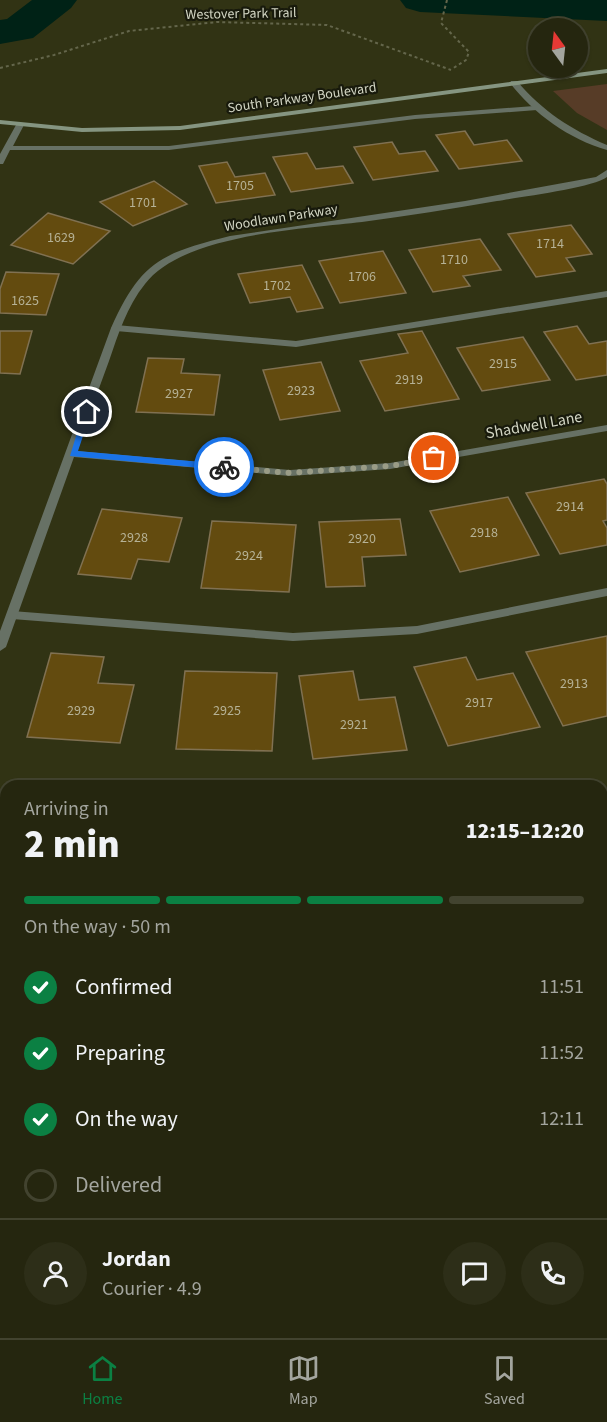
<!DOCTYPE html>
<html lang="en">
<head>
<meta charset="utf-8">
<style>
	:root { --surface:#25260f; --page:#2d2e18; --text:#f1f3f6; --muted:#a3a59e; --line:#42432f; --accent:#0b8043 }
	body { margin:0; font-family:"Source Sans 3",sans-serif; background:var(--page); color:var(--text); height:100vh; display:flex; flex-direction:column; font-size:22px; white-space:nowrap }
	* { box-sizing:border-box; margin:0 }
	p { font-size:20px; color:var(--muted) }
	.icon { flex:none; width:33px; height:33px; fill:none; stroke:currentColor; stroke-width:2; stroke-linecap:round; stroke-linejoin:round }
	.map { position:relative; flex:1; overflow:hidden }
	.panel { position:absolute; left:0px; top:780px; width:608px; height:558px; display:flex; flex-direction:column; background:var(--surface); border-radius:18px 18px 0 0; box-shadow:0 2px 4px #0004,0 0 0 2px var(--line) }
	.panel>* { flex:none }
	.needle { width:39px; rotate:345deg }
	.buttons { position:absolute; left:528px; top:18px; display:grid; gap:12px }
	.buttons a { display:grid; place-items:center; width:60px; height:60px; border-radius:50%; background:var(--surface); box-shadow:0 2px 4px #0004,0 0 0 2px var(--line); font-size:30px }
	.pin { position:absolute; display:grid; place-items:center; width:51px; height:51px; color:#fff; margin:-26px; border:3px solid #fff; border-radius:50%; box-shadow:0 2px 6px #0007 }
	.courier { position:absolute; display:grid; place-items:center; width:60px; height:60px; margin:-30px; border:4px solid #1a73e8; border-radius:50%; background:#fff; color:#222; box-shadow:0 2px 8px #0007 }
	.overview em { font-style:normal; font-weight:800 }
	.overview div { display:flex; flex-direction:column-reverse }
	.overview { display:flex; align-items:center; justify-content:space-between; height:102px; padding:0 24px }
	h1 { font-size:39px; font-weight:800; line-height:45px }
	.bar { display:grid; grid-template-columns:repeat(4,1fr); gap:9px 6px; align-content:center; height:72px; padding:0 24px }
	.bar i { height:8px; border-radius:4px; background:var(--line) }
	.bar .active { background:var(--accent) }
	.bar p { grid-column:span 4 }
	.line { display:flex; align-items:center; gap:15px; padding:0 24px; border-top:2px solid var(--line) }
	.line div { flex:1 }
	.round { display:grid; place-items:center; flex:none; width:63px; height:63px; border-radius:32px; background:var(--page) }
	ol { padding:0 24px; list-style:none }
	li { display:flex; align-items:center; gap:18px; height:66px }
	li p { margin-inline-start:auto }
	li .icon { padding:6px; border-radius:50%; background:var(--accent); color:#fff; stroke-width:4 }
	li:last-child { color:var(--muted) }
	li i { width:33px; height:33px; border:3px solid var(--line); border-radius:50% }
	.tabs { display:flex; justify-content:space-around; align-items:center; height:84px; border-top:2px solid var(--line); background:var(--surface); font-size:16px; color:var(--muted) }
	.tabs a { display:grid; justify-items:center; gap:3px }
	.tabs .active { color:var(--accent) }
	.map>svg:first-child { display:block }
</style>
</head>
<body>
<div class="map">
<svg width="607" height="1338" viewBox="0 0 607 1338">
	<rect width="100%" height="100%" fill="#313314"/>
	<polygon fill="#573c27" points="607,84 607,130 577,113 553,91"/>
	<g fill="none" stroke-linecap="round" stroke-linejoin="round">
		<g fill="#002216" fill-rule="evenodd">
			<polygon points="32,0 77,0 71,8 33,38 0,44 0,20 7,19"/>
			<polygon points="400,0 607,0 607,21 420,12 406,8"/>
		</g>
	</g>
	<g fill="#634b0f" stroke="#807152" stroke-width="1.5">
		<polygon points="465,131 474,145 507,140 522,161 459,169 436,135"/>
		<polygon points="392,142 399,154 425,151 438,171 373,180 354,147"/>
		<polygon points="307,153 316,169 343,166 353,183 291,192 273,157"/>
		<polygon points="227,162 235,177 265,173 275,195 216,203 199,166"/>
		<polygon points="154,181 187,204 133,226 100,202"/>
		<polygon points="48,213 110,231 73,264 11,245"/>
		<polygon points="571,225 592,254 566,258 575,271 536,277 508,234"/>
		<polygon points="480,239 501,270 463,276 470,286 433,292 409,250"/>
		<polygon points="383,251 406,293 340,303 319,261"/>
		<polygon points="302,265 323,308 297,312 290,297 250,303 238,274"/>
		<polygon points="6,272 59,274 46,315 0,313 0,289"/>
		<polygon points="577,326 589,344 607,341 607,375 576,380 544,332"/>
		<polygon points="0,331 32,331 20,374 0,373"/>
		<polygon points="422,331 459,399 385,411 360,361 408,353 398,334"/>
		<polygon points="523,337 550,380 482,391 457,348"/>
		<polygon points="148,358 184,359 181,373 220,375 214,415 136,412"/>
		<polygon points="321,362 340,411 280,420 263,370"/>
		<polygon points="604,479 607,484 607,520 603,521 607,528 607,545 560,554 526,493"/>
		<polygon points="508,497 539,555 460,572 430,511"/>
		<polygon points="102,509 182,518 169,562 138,559 131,579 78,574"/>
		<polygon points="400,519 406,555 362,557 365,586 326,587 319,522"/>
		<polygon points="212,521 296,525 289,592 201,588"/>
		<polygon points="607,636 607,716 563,726 526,652"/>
		<polygon points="51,653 104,657 98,683 134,685 120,743 27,737"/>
		<polygon points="466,657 477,680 513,673 540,727 448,746 414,667"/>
		<polygon points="185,671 277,673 272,751 176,749"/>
		<polygon points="353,671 359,700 395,697 407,750 313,759 299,676"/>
		<polygon points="607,883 607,998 602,999 602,884"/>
		<polygon points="0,894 6,895 6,980 0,980"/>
		<polygon points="0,1139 6,1140 0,1171"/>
		<polygon points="602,1180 607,1180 607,1279 602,1280"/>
	</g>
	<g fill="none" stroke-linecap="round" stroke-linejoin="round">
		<g stroke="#64664b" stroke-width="2" stroke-dasharray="3 3" stroke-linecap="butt">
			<polyline points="447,0 441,23 469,52 466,60 452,69"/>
			<polyline points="0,68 54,55 129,31 217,22 327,25 451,70"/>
		</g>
		<g fill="#677165" fill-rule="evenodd">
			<polygon points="534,106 538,108 537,110 415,119 169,150 10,150 3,164 0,164 0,154 16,125 20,123 24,125 13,146 169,146 415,115"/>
			<polygon points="607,291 607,297 296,347 116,331 111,328 116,325 296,341"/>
			<polygon points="607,588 607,596 417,634 293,641 12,619 6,615 12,611 293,633 417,626"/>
			<polygon points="607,1062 607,1076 602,1077 602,1063"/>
			<rect x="0" y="1073" width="6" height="14"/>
		</g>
		<g fill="#677165" fill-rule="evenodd">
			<path d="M511,81H517C542,111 572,130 607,145V150C569,139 534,114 510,83Z"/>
			<path d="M607,170V177C593,188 519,197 497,201C452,209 407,216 362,222C303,229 183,234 145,284C127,306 118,335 109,361C98,391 87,421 76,451L290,470L390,463L607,425V431L390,469L290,476L74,457L6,647L0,651V631L111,328C141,261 162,253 230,236L465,201L596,177Z"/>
			<polygon points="607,793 607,803 602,804 602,794"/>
			<polygon points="0,810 6,811 6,821 0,820"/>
		</g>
		<polygon fill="#859581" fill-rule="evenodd" points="607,69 607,73 180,130 82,132 0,124 0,120 82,128 180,126"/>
	</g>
	<polygon fill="#1a73e8" points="84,410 91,412 78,451 224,464 228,467 224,470 70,456"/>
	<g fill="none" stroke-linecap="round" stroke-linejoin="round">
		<polyline stroke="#9a9c86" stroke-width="6" stroke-dasharray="0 10.8" points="224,467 290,473 390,466 434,458"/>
	</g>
	<g text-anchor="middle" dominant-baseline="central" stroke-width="4.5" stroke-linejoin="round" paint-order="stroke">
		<g font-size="14" fill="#d2d5c3" stroke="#181a0c">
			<text transform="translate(241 14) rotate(-1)">Westover Park Trail</text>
			<text transform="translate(302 98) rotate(-8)">South Parkway Boulevard</text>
			<text transform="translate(281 218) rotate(-9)">Woodlawn Parkway</text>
		</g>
		<g font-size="14" fill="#b6b296">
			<text x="240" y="186">1705</text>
			<text x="143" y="203">1701</text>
			<text x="61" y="238">1629</text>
			<text x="550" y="244">1714</text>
			<text x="454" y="260">1710</text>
			<text x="362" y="277">1706</text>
			<text x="277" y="286">1702</text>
			<text x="25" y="301">1625</text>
			<text x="503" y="364">2915</text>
			<text x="409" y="380">2919</text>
			<text x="301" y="391">2923</text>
			<text x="179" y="394">2927</text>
			<text x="570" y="507">2914</text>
			<text x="484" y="533">2918</text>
			<text x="134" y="538">2928</text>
			<text x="362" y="539">2920</text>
			<text x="249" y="556">2924</text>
			<text x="574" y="684">2913</text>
			<text x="479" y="703">2917</text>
			<text x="81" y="711">2929</text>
			<text x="227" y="711">2925</text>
			<text x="354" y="725">2921</text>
		</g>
		<g font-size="16" fill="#d2d5c3" stroke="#181a0c">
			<text transform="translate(534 425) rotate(-10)">Shadwell Lane</text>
		</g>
	</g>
</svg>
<div class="buttons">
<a><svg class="needle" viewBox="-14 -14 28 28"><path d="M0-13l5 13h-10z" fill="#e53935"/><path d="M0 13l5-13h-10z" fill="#a3a59e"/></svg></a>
</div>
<div class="pin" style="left:434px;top:458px;background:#ea580c"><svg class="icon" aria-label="bag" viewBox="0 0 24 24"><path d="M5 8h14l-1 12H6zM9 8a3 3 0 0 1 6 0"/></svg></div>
<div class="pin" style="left:87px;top:412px;background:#1f2937"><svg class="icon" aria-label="home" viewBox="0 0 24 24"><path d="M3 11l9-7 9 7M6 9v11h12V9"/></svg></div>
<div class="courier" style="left:224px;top:467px"><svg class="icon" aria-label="bike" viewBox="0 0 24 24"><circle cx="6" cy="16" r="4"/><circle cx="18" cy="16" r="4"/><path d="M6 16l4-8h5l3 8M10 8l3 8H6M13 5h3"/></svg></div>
<section class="panel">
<div class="overview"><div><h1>2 min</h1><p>Arriving in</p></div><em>12:15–12:20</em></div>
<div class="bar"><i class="active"></i><i class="active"></i><i class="active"></i><i></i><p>On the way · 50 m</p></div>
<ol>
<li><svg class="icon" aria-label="check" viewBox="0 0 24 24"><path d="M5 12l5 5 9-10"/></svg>Confirmed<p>11:51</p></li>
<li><svg class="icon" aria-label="check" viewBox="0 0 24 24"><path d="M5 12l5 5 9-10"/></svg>Preparing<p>11:52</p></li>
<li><svg class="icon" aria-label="check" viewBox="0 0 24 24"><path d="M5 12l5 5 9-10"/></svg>On the way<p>12:11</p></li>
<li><i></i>Delivered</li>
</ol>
<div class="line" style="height:108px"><a class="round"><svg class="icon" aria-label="person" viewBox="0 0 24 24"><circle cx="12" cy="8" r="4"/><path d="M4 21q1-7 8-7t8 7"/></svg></a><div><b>Jordan</b><p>Courier · 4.9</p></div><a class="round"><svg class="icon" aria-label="chat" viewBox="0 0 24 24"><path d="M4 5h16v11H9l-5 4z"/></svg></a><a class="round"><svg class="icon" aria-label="phone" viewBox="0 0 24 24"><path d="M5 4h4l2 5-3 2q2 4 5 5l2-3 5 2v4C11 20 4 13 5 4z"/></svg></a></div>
</section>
</div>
<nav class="tabs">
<a class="active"><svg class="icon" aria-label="home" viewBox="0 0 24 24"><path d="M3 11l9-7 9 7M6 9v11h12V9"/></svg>Home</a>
<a><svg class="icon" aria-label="map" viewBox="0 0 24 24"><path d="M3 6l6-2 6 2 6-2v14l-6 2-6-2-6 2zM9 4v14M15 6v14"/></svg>Map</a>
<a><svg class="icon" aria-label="saved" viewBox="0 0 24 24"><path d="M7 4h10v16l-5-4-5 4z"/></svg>Saved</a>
</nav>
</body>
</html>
